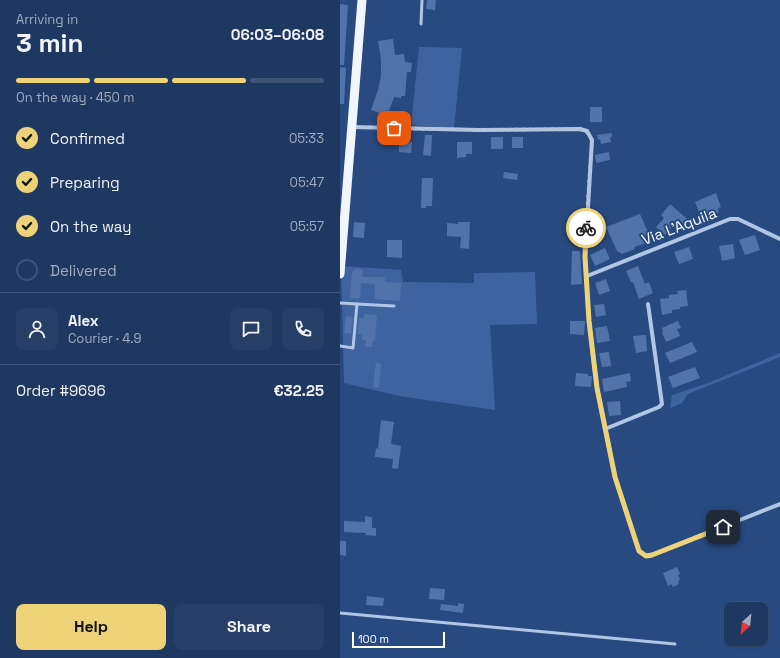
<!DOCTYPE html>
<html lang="en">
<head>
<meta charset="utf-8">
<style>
	:root { --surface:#1f3861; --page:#273f67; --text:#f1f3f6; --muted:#a1acbd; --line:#3c5276; --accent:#edd278 }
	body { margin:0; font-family:"Space Grotesk",sans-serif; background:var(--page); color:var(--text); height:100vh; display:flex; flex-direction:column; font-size:15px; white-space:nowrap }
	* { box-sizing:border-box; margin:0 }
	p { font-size:13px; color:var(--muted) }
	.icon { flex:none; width:22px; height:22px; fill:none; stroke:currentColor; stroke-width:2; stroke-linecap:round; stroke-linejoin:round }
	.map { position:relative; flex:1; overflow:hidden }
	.sheet { display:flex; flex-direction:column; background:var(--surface); width:340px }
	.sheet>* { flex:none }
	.needle { width:26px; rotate:207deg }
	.tools { position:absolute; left:384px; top:602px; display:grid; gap:8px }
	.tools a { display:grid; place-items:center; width:44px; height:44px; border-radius:8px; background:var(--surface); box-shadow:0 1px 3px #0004,0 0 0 1px var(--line); font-size:20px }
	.scale { position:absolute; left:12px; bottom:10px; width:93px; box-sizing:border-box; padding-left:4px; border:2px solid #fff; border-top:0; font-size:11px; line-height:14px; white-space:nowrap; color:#fff; -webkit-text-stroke:3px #294a81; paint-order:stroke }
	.pin { position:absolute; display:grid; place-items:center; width:34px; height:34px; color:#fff; margin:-17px; border-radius:8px; box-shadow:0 2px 6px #0006 }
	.courier { position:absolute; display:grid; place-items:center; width:40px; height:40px; margin:-20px; border:3px solid #edd278; border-radius:50%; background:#fff; color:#222; box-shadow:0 1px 5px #0007 }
	.head em { font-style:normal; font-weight:700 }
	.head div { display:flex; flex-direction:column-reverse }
	.head { display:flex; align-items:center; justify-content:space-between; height:68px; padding:0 16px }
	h1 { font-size:26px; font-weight:700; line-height:30px }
	.bar { display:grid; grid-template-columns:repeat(4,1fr); gap:6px 4px; align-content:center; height:48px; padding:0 16px }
	.bar i { height:5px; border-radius:3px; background:var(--line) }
	.bar .active { background:var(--accent) }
	.bar p { grid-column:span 4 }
	.line { display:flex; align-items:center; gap:10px; padding:0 16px; border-top:1px solid var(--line) }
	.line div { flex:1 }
	.round { display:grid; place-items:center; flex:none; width:42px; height:42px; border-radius:8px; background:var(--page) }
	ol { padding:0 16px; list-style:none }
	li { display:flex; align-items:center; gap:12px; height:44px }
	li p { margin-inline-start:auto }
	li .icon { padding:4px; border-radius:50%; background:var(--accent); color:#111; stroke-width:4 }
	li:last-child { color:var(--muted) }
	li i { width:22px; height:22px; border:2px solid var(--line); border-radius:50% }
	.cta { display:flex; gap:8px; margin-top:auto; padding:8px 16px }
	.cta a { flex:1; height:46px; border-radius:8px; background:var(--accent); color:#111; font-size:16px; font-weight:700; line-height:46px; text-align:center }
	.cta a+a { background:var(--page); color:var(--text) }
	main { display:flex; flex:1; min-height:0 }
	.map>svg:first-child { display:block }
</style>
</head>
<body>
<main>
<section class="sheet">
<div class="head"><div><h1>3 min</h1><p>Arriving in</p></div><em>06:03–06:08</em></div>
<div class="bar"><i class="active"></i><i class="active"></i><i class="active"></i><i></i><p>On the way · 450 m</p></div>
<ol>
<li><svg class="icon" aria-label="check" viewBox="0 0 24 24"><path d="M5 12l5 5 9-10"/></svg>Confirmed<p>05:33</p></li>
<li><svg class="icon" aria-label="check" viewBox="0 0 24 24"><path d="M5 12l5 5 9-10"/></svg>Preparing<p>05:47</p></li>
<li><svg class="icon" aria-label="check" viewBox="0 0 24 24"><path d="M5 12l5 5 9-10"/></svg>On the way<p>05:57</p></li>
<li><i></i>Delivered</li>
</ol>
<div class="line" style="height:72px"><a class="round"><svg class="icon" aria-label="person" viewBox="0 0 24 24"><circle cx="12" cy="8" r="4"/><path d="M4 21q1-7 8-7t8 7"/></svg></a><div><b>Alex</b><p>Courier · 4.9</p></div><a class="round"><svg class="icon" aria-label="chat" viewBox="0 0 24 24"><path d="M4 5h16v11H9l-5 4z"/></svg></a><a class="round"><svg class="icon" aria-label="phone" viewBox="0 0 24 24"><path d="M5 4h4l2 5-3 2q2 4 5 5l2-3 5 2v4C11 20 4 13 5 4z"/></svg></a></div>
<div class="line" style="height:52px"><div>Order #9696</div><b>€32.25</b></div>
<div class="cta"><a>Help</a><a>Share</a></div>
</section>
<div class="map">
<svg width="440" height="658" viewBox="0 0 440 658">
	<rect width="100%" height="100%" fill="#294a81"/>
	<g fill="#3e639e">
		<polygon points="79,47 122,48 114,128 71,125"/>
		<polygon points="1,266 61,270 63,282 134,283 134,273 195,272 197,324 150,325 155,410 59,396 4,383"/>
		<polygon points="440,353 440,357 348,394 342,403 330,408 332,395 368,383"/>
	</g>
	<g fill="#5273a9">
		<polygon points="87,0 96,0 95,10 86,9"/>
		<polygon points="0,4 8,5 4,65 0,65"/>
		<polygon points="53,39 55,55 64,54 65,62 72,63 71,72 67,72 65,96 61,96 61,98 54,97 47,116 31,110 38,90 41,76 41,59 38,41"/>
		<polygon points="0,67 6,68 4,104 0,104"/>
		<rect x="250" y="107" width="12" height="15"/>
		<polygon points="272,133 272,137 270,137 271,142 261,144 260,139 258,140 257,135"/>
		<polygon points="85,135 92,135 91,156 83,155"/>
		<rect x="151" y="137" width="12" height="12"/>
		<rect x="172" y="137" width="11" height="11"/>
		<polygon points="59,142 72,142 71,153 59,152"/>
		<polygon points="117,142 132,142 132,154 126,154 126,157 117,158"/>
		<polygon points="269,152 270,160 256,163 255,155"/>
		<polygon points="164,172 178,174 177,180 163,178"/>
		<polygon points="82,178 93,178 92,206 86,206 86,208 81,208"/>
		<polygon points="376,193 381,207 378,208 379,212 374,214 374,211 361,217 355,202"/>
		<polygon points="330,204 347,219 339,228 335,224 325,235 316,227 324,218 321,215"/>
		<polygon points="300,214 312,241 294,247 295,249 282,254 277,251 266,227"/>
		<polygon points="14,222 25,223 24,238 13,237"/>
		<polygon points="118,222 130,222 129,249 120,248 121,237 107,236 107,223 118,224"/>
		<polygon points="415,235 420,250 405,255 399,240"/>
		<polygon points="47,240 62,240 62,258 47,257"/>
		<polygon points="393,244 395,258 382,261 379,246"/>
		<polygon points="349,247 353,259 339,264 334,252"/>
		<polygon points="265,248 270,259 255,266 250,255"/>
		<polygon points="232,251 240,251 242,284 231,285"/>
		<polygon points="298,266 305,284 309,282 313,293 299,299 293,282 291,282 286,271"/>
		<polygon points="15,269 23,270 22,277 46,277 45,282 61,283 60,301 35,299 35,284 21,283 20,298 10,298 12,271 14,271"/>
		<polygon points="266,279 270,291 259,295 255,283"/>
		<polygon points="346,290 348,306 340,307 340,309 332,310 332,313 322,315 320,299 329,298 329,295 338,294 337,291"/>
		<polygon points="264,304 266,315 256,317 254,305"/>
		<polygon points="24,314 37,315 35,341 33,341 32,347 25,347 26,340 22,340 22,335 17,334 19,318 24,318"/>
		<polygon points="6,316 13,317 11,334 4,333"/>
		<polygon points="230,321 245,321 244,335 230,334"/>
		<polygon points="338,321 341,328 337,329 340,336 326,342 322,333 323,332 322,328"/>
		<polygon points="267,326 270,341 257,343 255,328"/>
		<polygon points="306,335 307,351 296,353 293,336"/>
		<polygon points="352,342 357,352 330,363 325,353"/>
		<polygon points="269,352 271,366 262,367 259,353"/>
		<polygon points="36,363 41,364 39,388 33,387"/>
		<polygon points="355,367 360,378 333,388 328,377"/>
		<polygon points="236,373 248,374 248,376 252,376 251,387 235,386"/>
		<polygon points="290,373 291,381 286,382 287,387 264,392 262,379"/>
		<polygon points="280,401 281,415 269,416 267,402"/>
		<polygon points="41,420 54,422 51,444 61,446 58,469 52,468 53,459 35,457 36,448 38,449"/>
		<polygon points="25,516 32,517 32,528 36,528 36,536 25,535 26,533 4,532 4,521 25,522"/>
		<polygon points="0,541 6,541 6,556 0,555"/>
		<polygon points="337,567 340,574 338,575 340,580 338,581 339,584 333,587 331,584 328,586 323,573"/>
		<polygon points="90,588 105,589 104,600 89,599"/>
		<polygon points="27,596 44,598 43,606 26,605"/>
		<polygon points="118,603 124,604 123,613 100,610 101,604 118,606"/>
	</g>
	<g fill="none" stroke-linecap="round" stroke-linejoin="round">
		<g stroke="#b1c6e6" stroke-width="3">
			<polyline points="81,24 82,0"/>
			<polyline points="0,303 17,304 13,348 0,346"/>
			<polyline points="17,304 54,306"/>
			<polyline points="0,613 335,644"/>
		</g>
		<g stroke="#b1c6e6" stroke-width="4">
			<polyline points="12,127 139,130 240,129 247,131 252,140 245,257 249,321 257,388 275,477 299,551 306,556 312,555 440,504"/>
			<polyline points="247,276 390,219 398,219 440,239"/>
			<polyline points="265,429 319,407 322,404 308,304"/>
		</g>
		<polyline stroke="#f1f5fd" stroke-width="9" points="0,274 22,0"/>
	</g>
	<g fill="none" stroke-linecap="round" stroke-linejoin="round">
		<polyline stroke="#b4c0d3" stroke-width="4" stroke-dasharray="0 7.2" points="54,128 138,130 240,129 247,132 252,140 246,228"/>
		<polyline stroke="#edd278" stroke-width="5" points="246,228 245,257 249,321 257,388 275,477 299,551 306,556 312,555 383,527"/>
	</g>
	<g text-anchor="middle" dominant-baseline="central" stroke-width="4" stroke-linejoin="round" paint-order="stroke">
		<g font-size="15" fill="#fff" stroke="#294a81">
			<text transform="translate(339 226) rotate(-21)">Via L'Aquila</text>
		</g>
	</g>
</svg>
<div class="tools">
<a><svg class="needle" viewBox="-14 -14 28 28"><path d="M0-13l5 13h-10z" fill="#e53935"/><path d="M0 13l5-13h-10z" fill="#a1acbd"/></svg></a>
</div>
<div class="scale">100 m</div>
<div class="pin" style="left:54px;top:128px;background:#ea580c"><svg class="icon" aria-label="bag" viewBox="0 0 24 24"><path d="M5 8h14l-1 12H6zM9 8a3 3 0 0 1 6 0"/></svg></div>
<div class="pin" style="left:383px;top:527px;background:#1f2937"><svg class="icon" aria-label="home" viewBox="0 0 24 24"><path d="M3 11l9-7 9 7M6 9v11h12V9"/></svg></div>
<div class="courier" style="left:246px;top:228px"><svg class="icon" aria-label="bike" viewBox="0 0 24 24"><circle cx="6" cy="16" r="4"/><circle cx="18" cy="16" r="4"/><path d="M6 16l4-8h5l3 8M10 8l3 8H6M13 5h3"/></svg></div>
</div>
</main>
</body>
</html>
